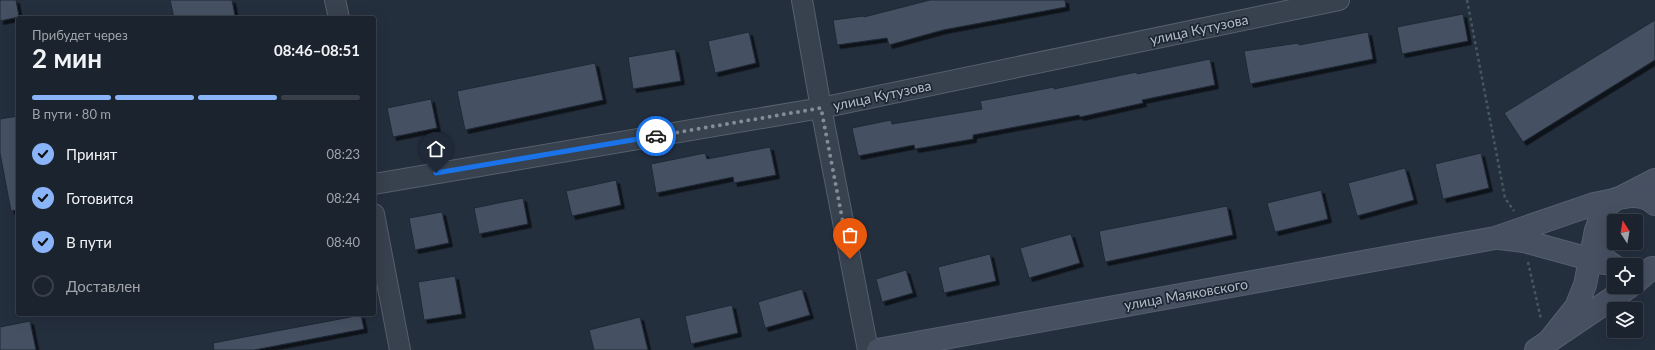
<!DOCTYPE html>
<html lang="ru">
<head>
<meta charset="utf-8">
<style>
	:root { --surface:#1b232e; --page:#282f3a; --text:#f1f3f6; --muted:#a0a4aa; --line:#39404a; --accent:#8ab4f8 }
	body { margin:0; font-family:Lato,sans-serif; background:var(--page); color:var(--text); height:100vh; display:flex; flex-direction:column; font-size:15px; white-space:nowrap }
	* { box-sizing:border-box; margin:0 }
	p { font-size:13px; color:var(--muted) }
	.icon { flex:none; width:22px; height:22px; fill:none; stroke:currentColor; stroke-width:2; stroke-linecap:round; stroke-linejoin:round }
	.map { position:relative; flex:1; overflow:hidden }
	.drawer { position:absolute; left:16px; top:16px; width:360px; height:300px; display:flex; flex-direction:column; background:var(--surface); border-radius:4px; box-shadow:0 4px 16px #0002,0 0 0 1px var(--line) }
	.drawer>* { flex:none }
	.needle { width:26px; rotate:349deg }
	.buttons { position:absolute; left:1607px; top:214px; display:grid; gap:8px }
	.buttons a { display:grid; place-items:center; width:36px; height:36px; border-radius:4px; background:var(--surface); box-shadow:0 4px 16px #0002,0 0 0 1px var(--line); font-size:20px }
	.pin { position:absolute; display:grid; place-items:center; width:34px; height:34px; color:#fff; margin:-41px -17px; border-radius:50% 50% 50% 0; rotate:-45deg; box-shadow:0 0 4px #0007 }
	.pin .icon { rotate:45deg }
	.courier { position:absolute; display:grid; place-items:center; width:40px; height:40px; margin:-20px; border:3px solid #1a73e8; border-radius:50%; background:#fff; color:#222; box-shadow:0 1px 5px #0007 }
	.overview em { font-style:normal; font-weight:700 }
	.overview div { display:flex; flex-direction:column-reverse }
	.overview { display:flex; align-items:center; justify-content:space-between; height:68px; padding:0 16px }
	h1 { font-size:26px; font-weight:700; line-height:30px }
	.bar { display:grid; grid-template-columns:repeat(4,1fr); gap:6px 4px; align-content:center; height:48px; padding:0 16px }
	.bar i { height:5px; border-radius:3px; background:var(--line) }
	.bar .active { background:var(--accent) }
	.bar p { grid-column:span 4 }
	ol { padding:0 16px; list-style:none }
	li { display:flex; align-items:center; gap:12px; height:44px }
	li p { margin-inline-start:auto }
	li .icon { padding:4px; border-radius:50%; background:var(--accent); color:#111; stroke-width:4 }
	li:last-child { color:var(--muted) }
	li i { width:22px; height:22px; border:2px solid var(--line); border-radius:50% }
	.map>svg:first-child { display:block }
</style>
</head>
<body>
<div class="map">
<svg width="1655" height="350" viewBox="0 0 1655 350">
	<defs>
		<filter id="shadow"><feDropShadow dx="3.5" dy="3.5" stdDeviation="0" flood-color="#0009"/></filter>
	</defs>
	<rect width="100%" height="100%" fill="#242f3e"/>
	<g fill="#455162" stroke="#1f2835" filter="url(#shadow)">
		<polygon points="0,0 16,0 19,17 0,21"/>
		<polygon points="170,0 232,0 235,16 221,18 174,18"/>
		<polygon points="930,0 1065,0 1066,7 943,30 889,45 887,38 837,45 833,20 863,16 864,17"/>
		<polygon points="1463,14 1468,41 1402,54 1397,27"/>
		<polygon points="1655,20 1655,60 1523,142 1504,113"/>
		<polygon points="749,32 756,63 715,73 708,41"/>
		<polygon points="1368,32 1373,59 1250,84 1244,51 1298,43 1299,45"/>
		<polygon points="675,49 681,81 633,89 628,57"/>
		<polygon points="1210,59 1215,85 1142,100 1143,103 1080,117 1079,115 973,135 973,139 915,149 914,145 858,156 852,128 891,120 892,124 982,109 980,101 1054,87 1054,89 1137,72 1137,74"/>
		<polygon points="595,63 603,100 465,130 457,91"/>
		<polygon points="431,99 437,128 393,137 387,108"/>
		<polygon points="18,116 18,210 11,211 0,153 0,119"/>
		<polygon points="770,147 776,175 734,183 733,177 656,193 651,164 705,153 707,159"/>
		<polygon points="1481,153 1489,188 1443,199 1435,164"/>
		<polygon points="1405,168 1414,200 1357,216 1348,183"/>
		<polygon points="616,180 621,205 572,216 566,191"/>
		<polygon points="1321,190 1328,219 1275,232 1267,203"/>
		<polygon points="523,198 528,224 479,234 474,208"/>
		<polygon points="1227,206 1233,235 1105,262 1099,231"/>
		<polygon points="442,212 449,243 415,250 409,218"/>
		<polygon points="1071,234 1080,263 1029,278 1020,248"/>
		<polygon points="990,254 996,281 944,293 938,267"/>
		<polygon points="906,270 913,293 882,302 876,279"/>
		<polygon points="455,276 462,314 424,320 418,282"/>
		<polygon points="802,289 810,315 765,328 758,302"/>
		<polygon points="732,305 738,333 691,344 685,316"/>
		<polygon points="361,315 364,329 254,350 214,350 213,343"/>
		<polygon points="640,317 648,350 594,350 589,330"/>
		<polygon points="30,321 36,350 0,350 0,327"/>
	</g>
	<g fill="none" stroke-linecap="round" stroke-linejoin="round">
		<g stroke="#565f6c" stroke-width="22">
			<g id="street">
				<polyline points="335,0 339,18"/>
				<polyline points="802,0 821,108 868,350"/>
				<polyline points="374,184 821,108 1339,0"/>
				<polyline points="374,214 400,350"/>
			</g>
		</g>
		<g stroke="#565f6c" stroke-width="24">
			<g id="secondary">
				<polyline points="1622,197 1655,180"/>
				<polyline points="1500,238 1524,241 1604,263"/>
				<path d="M1614,266C1589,253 1593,215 1614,200C1619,197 1626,197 1632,196C1641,196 1649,198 1655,204"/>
				<polyline points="1636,282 1652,268"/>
				<polyline points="1549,341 1576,307 1585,285 1596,230"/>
				<polyline points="878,350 1495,238 1594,204 1614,200"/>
				<polyline points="1536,350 1629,287"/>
			</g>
		</g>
		<g stroke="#44595c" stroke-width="2.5" stroke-dasharray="3 3" stroke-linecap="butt">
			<polyline points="1467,0 1505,198 1514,211"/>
			<polyline points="1528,262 1541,319"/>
		</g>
		<use href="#street" stroke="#38414e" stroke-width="20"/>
		<use href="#secondary" stroke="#465061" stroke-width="22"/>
	</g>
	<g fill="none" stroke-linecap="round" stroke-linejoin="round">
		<polyline stroke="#828b98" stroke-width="4" stroke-dasharray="0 7.2" points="656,136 821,108 850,259"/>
		<polyline stroke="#1a73e8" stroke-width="5" points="436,173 656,136"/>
	</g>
	<g text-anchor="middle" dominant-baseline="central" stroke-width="3.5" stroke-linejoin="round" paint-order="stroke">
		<g font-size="14" fill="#b4bcc9" stroke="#1d2633">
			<text transform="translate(1199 29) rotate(-12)">улица Кутузова</text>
			<text transform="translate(882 95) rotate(-12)">улица Кутузова</text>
			<text transform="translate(1186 294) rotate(-10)">улица Маяковского</text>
		</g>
	</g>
</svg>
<div class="buttons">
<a><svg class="needle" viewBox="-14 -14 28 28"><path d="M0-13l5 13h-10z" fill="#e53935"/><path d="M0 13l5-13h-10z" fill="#a0a4aa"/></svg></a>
<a><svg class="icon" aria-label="locate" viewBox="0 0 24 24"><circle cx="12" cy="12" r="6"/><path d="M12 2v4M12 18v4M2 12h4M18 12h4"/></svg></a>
<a><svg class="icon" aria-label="layers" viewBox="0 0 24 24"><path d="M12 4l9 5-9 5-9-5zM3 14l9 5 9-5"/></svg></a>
</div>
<div class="pin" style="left:850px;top:259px;background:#ea580c"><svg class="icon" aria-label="bag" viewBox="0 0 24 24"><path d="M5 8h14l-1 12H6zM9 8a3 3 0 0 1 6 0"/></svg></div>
<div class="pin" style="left:436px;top:173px;background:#1f2937"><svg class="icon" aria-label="home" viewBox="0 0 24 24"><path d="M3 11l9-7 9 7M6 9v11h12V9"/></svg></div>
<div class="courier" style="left:656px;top:136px"><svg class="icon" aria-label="car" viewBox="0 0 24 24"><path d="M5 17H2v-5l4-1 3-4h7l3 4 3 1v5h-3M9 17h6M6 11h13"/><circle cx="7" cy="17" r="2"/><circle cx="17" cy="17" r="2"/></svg></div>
<section class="drawer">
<div class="overview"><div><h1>2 мин</h1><p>Прибудет через</p></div><em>08:46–08:51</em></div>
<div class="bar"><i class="active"></i><i class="active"></i><i class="active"></i><i></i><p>В пути · 80 m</p></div>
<ol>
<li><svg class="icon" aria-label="check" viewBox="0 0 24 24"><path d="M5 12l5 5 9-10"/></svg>Принят<p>08:23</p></li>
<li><svg class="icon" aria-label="check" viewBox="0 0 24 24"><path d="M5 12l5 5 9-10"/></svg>Готовится<p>08:24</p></li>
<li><svg class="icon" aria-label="check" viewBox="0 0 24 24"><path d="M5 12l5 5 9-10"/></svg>В пути<p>08:40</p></li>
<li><i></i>Доставлен</li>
</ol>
</section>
</div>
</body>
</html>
